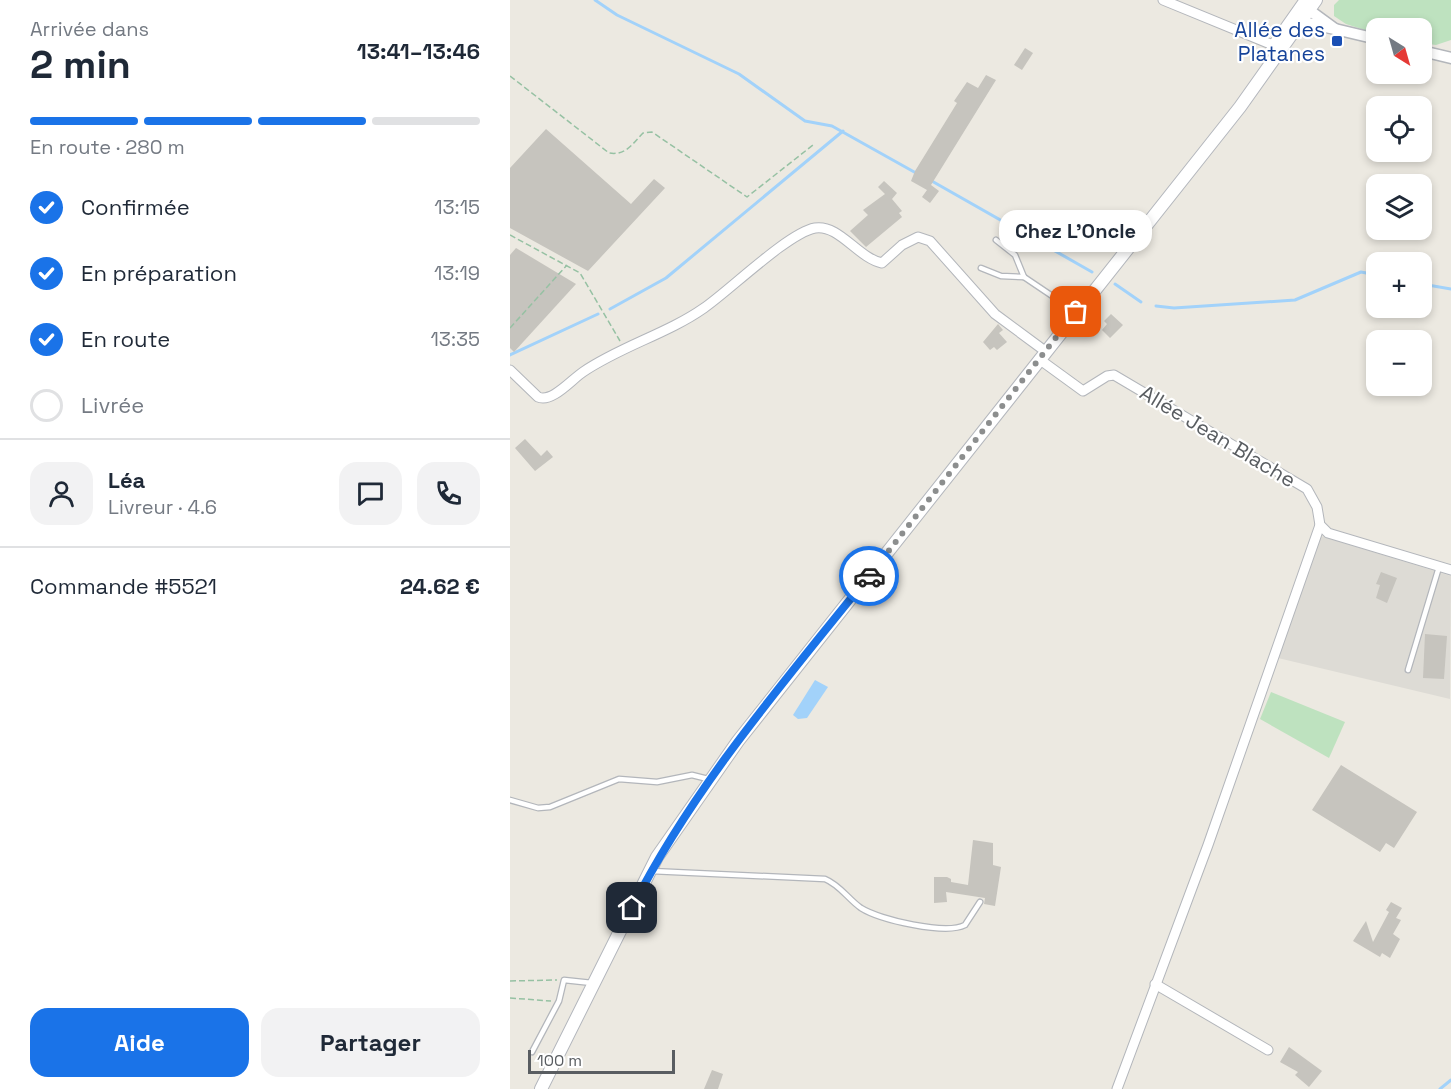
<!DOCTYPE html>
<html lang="fr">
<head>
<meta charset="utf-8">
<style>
	:root { --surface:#fff; --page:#f2f2f3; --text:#1f2937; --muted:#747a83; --line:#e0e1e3; --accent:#1a73e8 }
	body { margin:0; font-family:"Space Grotesk",sans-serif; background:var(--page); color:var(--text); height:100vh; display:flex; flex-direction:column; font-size:22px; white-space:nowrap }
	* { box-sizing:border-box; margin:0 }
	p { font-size:20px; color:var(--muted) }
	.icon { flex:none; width:33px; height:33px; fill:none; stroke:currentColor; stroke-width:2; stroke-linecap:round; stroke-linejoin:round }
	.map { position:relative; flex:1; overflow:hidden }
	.sheet { display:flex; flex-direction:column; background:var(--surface); width:510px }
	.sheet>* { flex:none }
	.needle { width:39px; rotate:143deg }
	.tools { position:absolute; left:856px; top:18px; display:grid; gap:12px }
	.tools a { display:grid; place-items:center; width:66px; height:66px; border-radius:12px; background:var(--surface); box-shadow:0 3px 9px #0003; font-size:30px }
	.scale { position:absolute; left:18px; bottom:15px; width:147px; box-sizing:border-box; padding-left:6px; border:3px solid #595d61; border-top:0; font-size:16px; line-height:21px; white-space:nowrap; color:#595d61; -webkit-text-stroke:4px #fff; paint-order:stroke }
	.pin { position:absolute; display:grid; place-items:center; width:51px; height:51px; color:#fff; margin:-26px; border-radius:12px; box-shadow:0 3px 9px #0006 }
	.courier { position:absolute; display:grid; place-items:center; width:60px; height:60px; margin:-30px; border:4px solid #1a73e8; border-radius:50%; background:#fff; color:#222; box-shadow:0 2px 8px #0007 }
	.bubble { position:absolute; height:42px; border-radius:18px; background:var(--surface); box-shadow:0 3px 9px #0003; font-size:20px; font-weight:800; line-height:42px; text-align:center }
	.overview em { font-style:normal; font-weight:800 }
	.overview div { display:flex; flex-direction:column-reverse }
	.overview { display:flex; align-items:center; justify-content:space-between; height:102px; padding:0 30px }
	h1 { font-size:39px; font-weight:800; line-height:45px }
	.bar { display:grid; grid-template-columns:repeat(4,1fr); gap:9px 6px; align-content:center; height:72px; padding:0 30px }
	.bar i { height:8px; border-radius:4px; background:var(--line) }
	.bar .active { background:var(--accent) }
	.bar p { grid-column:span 4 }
	.line { display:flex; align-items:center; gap:15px; padding:0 30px; border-top:2px solid var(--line) }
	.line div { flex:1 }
	.round { display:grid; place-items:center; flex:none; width:63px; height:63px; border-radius:18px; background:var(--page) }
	ol { padding:0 30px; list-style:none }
	li { display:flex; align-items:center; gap:18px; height:66px }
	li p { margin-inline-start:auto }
	li .icon { padding:6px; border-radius:50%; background:var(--accent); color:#fff; stroke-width:4 }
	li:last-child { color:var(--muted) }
	li i { width:33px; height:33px; border:3px solid var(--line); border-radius:50% }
	.button { display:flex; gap:12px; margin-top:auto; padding:12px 30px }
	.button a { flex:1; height:69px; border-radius:18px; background:var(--accent); color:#fff; font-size:24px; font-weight:800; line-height:69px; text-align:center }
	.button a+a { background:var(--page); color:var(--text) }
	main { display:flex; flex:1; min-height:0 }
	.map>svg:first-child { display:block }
</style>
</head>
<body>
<main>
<section class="sheet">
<div class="overview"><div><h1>2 min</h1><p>Arrivée dans</p></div><em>13:41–13:46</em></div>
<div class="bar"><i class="active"></i><i class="active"></i><i class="active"></i><i></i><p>En route · 280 m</p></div>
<ol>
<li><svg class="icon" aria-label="check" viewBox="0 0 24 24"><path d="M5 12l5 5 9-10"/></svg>Confirmée<p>13:15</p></li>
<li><svg class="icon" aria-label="check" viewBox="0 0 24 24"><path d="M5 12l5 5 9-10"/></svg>En préparation<p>13:19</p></li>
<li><svg class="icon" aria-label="check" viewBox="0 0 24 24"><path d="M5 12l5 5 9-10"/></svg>En route<p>13:35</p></li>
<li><i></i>Livrée</li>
</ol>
<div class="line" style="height:108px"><a class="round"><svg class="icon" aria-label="person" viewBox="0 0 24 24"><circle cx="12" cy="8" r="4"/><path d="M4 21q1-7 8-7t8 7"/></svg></a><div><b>Léa</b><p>Livreur · 4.6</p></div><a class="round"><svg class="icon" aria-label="chat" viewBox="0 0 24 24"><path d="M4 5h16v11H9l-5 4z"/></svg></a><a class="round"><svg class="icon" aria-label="phone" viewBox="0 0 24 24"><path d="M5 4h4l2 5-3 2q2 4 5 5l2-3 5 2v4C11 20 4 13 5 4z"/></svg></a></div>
<div class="line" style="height:78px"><div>Commande #5521</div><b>24.62 €</b></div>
<div class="button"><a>Aide</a><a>Partager</a></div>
</section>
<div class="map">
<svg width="941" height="1089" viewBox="0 0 941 1089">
	<rect width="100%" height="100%" fill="#ece9e1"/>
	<polygon fill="#dddbd5" points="811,536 941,576 940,699 768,658"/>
	<g fill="#bee2bf">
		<polygon points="829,0 941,0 941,40 926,45 912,43 912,28 867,28 867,34 836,24 824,16 824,5"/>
		<polygon points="761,692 835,722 819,758 750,719"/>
	</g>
	<polygon fill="#a2d2fa" points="305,680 318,687 297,718 288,719 283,715"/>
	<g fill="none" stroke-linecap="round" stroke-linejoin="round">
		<g stroke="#a2d2fa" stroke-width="3">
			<polyline points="85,0 107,15 229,74 295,121 322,126 406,173"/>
			<polyline points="420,180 582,272"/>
			<polyline points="605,284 631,302"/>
			<polyline points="912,284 941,289"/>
			<polyline points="646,306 664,308 785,300 851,272 867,275"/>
			<polyline points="100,309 156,278 333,131"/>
			<polyline points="0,355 88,314"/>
			<polyline points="930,1089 941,1080"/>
		</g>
	</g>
	<g fill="#c6c4be">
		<polygon points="515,48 523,53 512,70 504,65"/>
		<polygon points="476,75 486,80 421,185 429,191 420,203 412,197 417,190 401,181 405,171 447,103 444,101 457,82 468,88"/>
		<polygon points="36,129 121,204 144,179 155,188 78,271 0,228 0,168"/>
		<polygon points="374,181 387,193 382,199 392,211 389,213 392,217 356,247 340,231 358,215 353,210 375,194 368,187"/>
		<polygon points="6,248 66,284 4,352 0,348 0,255"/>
		<polygon points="601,314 613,325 600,338 592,330 597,324 594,321"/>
		<polygon points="488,324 493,330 489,333 497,342 487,350 484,347 480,350 473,342"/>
		<polygon points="15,439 31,456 37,450 43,457 25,471 5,448"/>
		<polygon points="871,572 887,578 877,603 866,598 870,585 866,584"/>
		<polygon points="915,634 937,636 934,679 913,678"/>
		<polygon points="831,765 907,812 884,848 876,843 870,852 802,810"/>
		<polygon points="463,840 483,843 483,865 491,867 485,906 474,904 475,898 436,892 437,902 424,903 424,877 437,877 441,879 441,882 458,885"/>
		<polygon points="881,902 892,908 886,918 891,920 883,934 890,939 880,958 872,953 870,957 843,941 856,921 863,942 879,912 876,910"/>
		<polygon points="779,1047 812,1071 799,1087 785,1075 788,1072 770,1062"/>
		<polygon points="202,1070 213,1074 208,1089 194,1089"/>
	</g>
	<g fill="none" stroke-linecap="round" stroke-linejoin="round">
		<g stroke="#b3b6bb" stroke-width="7">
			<g id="service">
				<polyline points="486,240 505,255 514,277 566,312"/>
				<polyline points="471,268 491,276 514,277"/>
				<polyline points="898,670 929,567"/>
				<polyline points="0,800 28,808 40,807 109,779 147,782 182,775 198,779"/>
				<path d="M141,871L315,879C330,885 338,899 351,908C370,920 436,935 455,925L470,902"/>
				<polyline points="22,1052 49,1001 54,980 82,983"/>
			</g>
		</g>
		<g stroke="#b3b6bb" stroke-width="11">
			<g id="minor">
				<polyline points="653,0 770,48"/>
				<polyline points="529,359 573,391 597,376 604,375 797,489 807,507 810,525 818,533 941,570"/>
				<path d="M0,370L28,397C42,403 61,380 73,372C111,346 157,334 194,308C219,291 278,233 305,228C329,224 348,258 372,263L392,245L408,237L420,241L485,314L535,351"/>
				<polyline points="645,984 758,1050"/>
				<polyline points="607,1089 698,845 810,525"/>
			</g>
		</g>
		<g stroke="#b3b6bb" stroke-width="13">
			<g id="tertiary">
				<polygon points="799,10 825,29 797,23 788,11"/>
				<polyline points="825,29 867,39"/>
				<polyline points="912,51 941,58"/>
			</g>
		</g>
		<g stroke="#b4b7bd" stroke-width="14">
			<g id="secondary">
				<polyline points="763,47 796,0"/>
				<polyline points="31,1089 147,857 228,741 730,107 806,0"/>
			</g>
		</g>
		<g stroke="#96c1a3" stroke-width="1.5" stroke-dasharray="6 3" stroke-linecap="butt">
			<path d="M0,76L99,153C116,156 123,143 133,133L142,132L237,197L303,145"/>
			<polyline points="0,235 70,273 110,341"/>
			<polyline points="0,328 57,265"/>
			<polyline points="0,981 47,980"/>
			<polyline points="0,998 41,1001"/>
		</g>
		<use href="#service" stroke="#fff" stroke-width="4.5"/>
		<use href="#minor" stroke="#fff" stroke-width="9"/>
		<use href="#tertiary" stroke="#fff" stroke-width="10"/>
		<use href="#secondary" stroke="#fff" stroke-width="12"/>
	</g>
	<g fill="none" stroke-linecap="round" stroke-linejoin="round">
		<polyline stroke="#8c8e8e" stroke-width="6" stroke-dasharray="0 10.8" points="359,576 566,312"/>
		<path stroke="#1a73e8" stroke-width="8" d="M122,908C183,787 274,682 359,576"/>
	</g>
	<rect fill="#1a4fb4" stroke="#fff" stroke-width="2" x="821" y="35" width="12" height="12" rx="3"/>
	<g text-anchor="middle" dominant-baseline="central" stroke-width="4.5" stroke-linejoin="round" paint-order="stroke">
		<g font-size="21" fill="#164399" stroke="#fff" text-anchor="end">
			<text x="815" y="29">Allée des<tspan x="815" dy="24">Platanes</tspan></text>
		</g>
		<g font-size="21" fill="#595d61" stroke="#fff">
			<text transform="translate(708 436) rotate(31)">Allée Jean Blache</text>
		</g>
	</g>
</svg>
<div class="tools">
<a><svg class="needle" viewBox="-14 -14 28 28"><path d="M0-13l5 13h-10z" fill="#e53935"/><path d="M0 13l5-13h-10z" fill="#747a83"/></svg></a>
<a><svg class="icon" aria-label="locate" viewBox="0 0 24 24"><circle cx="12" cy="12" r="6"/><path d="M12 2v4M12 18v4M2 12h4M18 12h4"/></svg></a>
<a><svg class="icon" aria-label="layers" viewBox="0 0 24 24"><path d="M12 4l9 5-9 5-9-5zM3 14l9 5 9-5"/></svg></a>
<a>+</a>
<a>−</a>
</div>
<div class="scale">100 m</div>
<div class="pin" style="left:566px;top:312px;background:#ea580c"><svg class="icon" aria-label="bag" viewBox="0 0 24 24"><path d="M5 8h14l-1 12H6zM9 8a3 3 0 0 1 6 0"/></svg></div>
<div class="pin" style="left:122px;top:908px;background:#1f2937"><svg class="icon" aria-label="home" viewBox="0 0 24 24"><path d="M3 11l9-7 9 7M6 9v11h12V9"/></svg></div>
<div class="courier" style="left:359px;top:576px"><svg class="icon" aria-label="car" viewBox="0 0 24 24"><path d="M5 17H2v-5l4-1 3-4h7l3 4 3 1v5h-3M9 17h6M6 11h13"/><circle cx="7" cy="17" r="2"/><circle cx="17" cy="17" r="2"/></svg></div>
<div class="bubble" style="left:489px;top:210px;width:153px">Chez L'Oncle</div>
</div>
</main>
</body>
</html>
